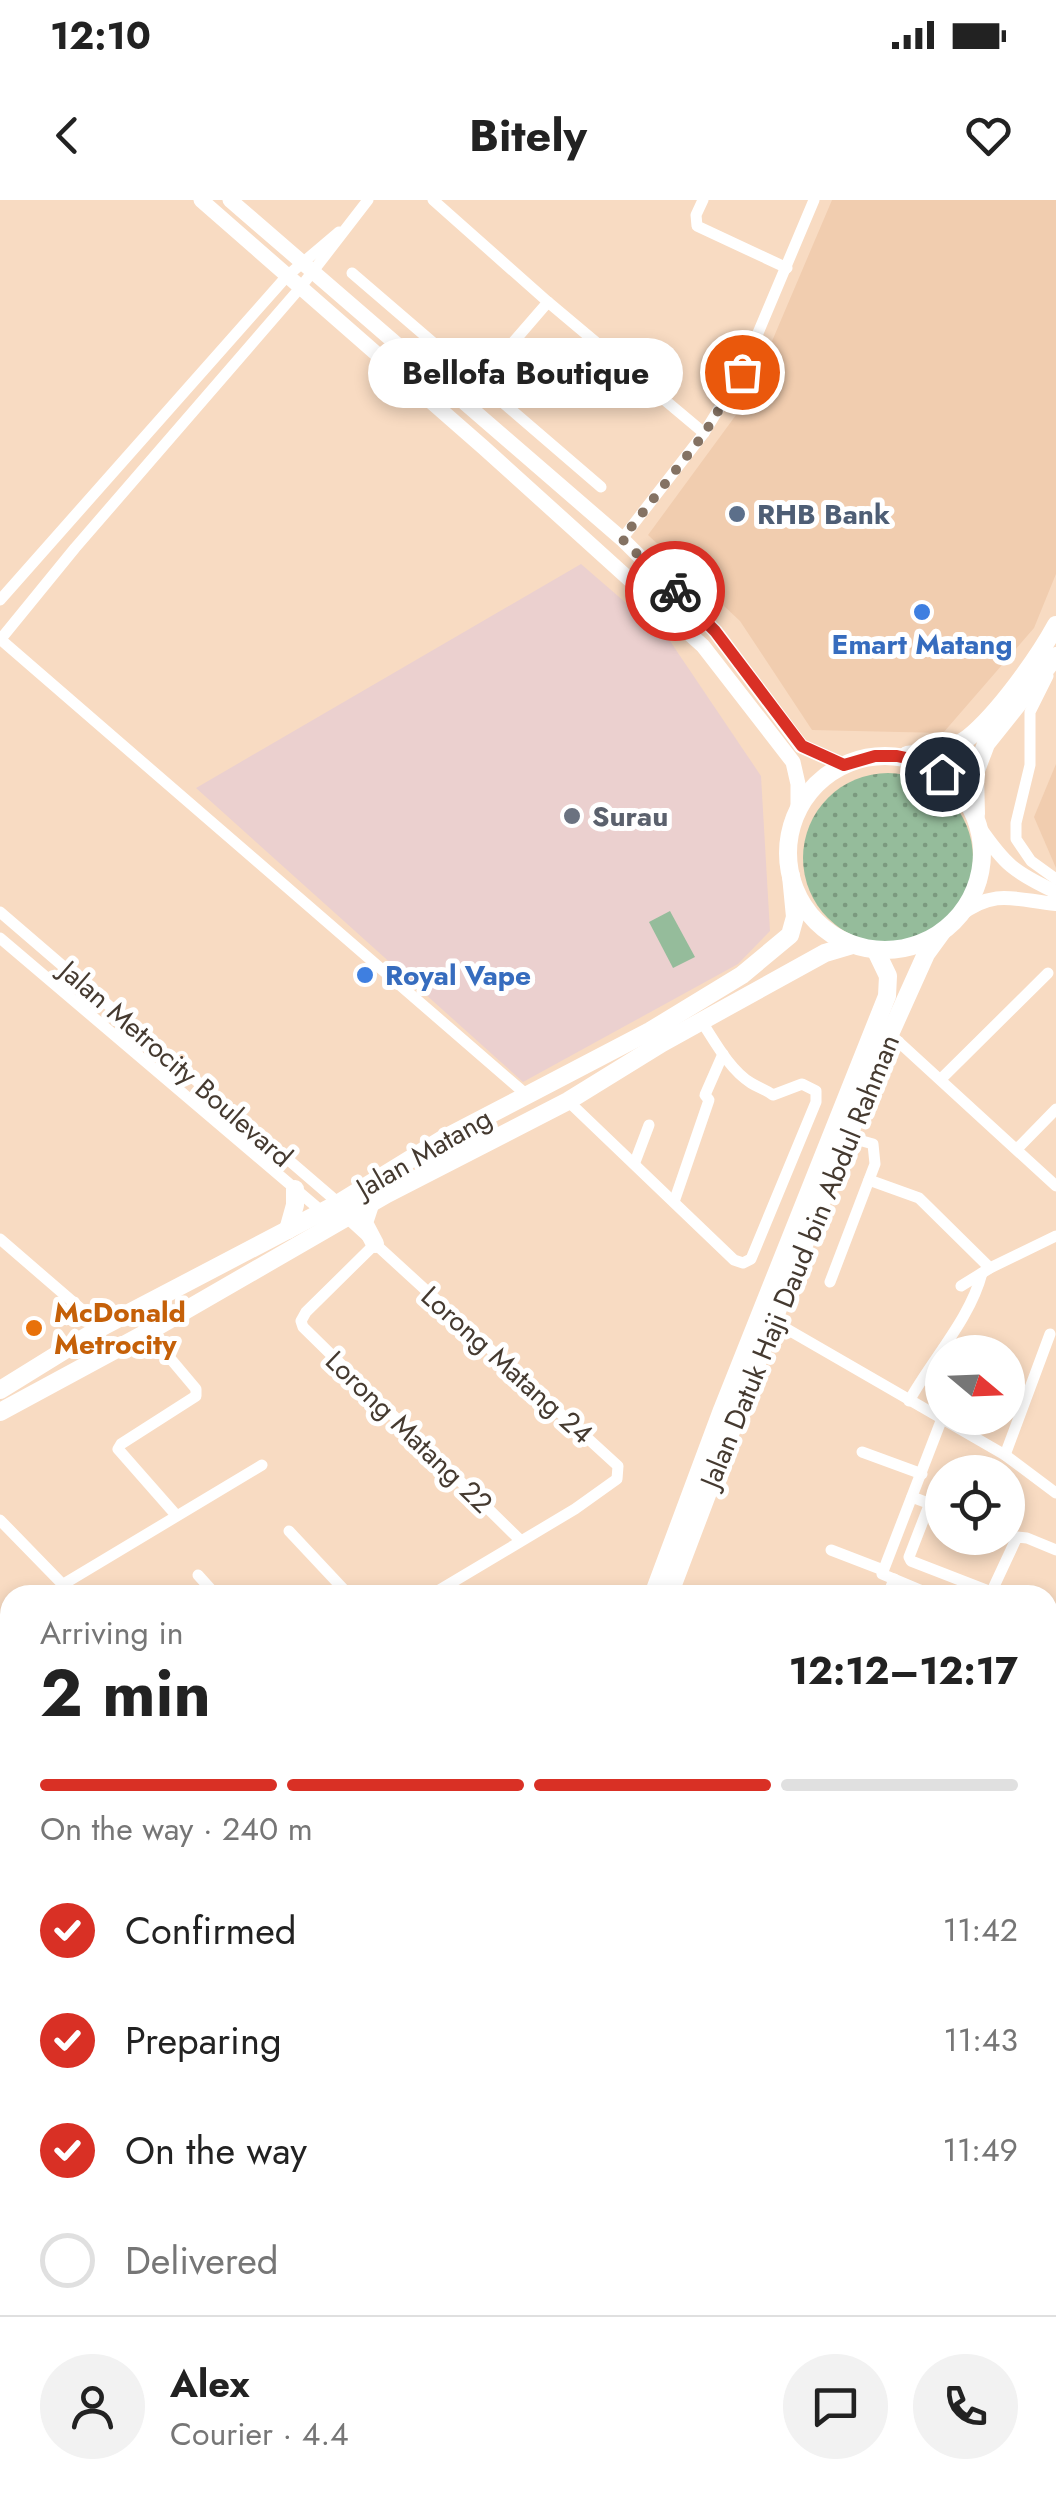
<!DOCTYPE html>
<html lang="en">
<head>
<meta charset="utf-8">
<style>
	:root { --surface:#fff; --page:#f2f2f2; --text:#222; --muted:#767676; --line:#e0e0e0; --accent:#d93025 }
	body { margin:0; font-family:Jost,sans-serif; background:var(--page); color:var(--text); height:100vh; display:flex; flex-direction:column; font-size:38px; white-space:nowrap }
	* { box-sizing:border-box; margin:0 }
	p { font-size:32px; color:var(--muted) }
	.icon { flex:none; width:55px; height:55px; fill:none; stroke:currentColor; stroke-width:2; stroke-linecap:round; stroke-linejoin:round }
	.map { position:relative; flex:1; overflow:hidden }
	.side { position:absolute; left:0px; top:1385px; width:1058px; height:932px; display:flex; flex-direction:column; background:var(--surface); border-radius:30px 30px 0 0; box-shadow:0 5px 15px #0003 }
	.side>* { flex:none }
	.needle { width:65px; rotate:109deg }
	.controls { position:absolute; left:925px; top:1135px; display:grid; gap:20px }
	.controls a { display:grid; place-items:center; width:100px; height:100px; border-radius:50%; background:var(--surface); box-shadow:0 5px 15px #0003; font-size:50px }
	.pin { position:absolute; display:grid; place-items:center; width:85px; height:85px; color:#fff; margin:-42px; border:5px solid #fff; border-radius:50%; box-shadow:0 2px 10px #0007 }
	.courier { position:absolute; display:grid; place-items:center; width:100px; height:100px; margin:-50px; border:8px solid #d93025; border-radius:50%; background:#fff; color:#222; box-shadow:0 2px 12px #0007 }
	.bubble { position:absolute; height:70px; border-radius:35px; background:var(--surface); box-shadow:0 5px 15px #0003; font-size:32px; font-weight:700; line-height:70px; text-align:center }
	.head em { font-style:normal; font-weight:700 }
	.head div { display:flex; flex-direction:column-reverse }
	.head { display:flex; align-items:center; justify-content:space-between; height:170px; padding:0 40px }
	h1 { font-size:65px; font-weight:700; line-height:75px }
	.bar { display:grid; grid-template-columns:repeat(4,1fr); gap:15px 10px; align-content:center; height:120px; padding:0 40px }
	.bar i { height:12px; border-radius:8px; background:var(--line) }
	.bar .active { background:var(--accent) }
	.bar p { grid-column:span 4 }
	.line { display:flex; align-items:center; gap:25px; padding:0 40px; border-top:2px solid var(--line) }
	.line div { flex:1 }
	.round { display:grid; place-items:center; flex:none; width:105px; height:105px; border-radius:52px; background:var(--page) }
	ol { padding:0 40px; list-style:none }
	li { display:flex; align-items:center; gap:30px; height:110px }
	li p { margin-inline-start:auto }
	li .icon { padding:10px; border-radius:50%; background:var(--accent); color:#fff; stroke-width:4 }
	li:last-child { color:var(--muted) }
	li i { width:55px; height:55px; border:5px solid var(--line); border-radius:50% }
	.status { display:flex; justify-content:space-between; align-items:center; height:70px; padding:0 50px; background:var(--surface); direction:ltr }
	.status svg { height:28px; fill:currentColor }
	header { display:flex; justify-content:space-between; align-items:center; height:130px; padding:0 40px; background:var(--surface); font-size:45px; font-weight:700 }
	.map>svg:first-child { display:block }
</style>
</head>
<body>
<div class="status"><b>12:10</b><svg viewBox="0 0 49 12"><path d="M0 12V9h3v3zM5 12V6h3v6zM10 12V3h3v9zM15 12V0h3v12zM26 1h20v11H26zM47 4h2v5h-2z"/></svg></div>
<header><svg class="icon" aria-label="back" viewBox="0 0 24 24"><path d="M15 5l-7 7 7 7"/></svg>Bitely<svg class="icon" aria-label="heart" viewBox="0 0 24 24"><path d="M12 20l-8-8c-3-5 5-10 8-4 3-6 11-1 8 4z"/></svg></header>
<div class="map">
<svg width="1056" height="2316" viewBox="0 0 1056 2316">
	<defs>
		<pattern id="grass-dots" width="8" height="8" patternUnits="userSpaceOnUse" patternTransform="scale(2.5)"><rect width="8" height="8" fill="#95bc9b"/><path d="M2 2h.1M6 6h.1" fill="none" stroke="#7b9a7f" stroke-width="1.8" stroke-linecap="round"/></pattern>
	</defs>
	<rect width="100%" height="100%" fill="#f8dbc2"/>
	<g fill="#f1cdaf">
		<polygon points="832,0 1056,0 1056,374 1034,428 943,533 812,530 740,421 648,335 747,200"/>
		<polygon points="1056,564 1056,668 1034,617"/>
	</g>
	<polygon fill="#ebd0cf" points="581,364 670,441 761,576 770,731 738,764 523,882 196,588"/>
	<circle fill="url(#grass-dots)" cx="888" cy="658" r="85"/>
	<polygon fill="#95bc9b" points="670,711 695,757 673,768 649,722"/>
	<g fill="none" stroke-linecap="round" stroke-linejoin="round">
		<g stroke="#fff" stroke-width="11">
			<polyline points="433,0 548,102 704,233"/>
			<polyline points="703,0 696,15 697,26 787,68"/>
			<polyline points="352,73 601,287"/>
			<polyline points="478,183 548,102"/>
			<polyline points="622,339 704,233 742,171 814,0"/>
			<polyline points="0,400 287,76 339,32"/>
			<polyline points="0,439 528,896"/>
			<polyline points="0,440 75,348 300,88 368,0"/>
			<polyline points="1048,476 1030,512 1030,565 1016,623 1016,639 1031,661 1056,679"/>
			<polyline points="0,712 342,1006"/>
			<polyline points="0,738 326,1015"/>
			<polyline points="890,834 1056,986"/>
			<polyline points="941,879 1048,773"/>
			<path d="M568,901L734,1060L743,1063L751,1059L816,902V891L802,884L773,895C765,889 759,888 751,883C730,870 715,842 702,822"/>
			<polyline points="1017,949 1056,909"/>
			<polyline points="635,962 649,925"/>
			<polyline points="869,980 919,998 990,1068"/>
			<polyline points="675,999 709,900 705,895 723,854"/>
			<polyline points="348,1019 618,1266 617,1279 575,1309 431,1395"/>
			<polyline points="0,1039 102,1127"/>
			<polyline points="375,1044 306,1112 301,1121 303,1127 520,1340"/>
			<polyline points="830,1082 875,964 873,944 848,937"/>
			<polyline points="961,1086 990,1068 1056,1036"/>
			<polyline points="773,1121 1005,1255 1056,1293"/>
			<polyline points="148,1132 196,1189 196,1196 121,1244 118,1249 176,1315"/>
			<path d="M909,1201C933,1158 970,1119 982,1073"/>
			<polyline points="862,1252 922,1274"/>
			<polyline points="1005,1255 1050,1134"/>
			<polyline points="912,1297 928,1303 928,1308 909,1357 911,1361 991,1392"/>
			<polyline points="0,1320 73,1395"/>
			<polyline points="289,1331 349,1395"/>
			<polyline points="831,1350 883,1370"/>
			<polyline points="198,1375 216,1395"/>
			<polyline points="62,1385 262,1265"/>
			<polyline points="888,1395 894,1379"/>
			<polyline points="932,1395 882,1374 941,1221"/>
			<polyline points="990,1395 1017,1337 1027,1338 1056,1350"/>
			<polyline points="0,1470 10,1464"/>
			<polyline points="1048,1487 1056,1496"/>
			<polyline points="0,1578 1,1577"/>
			<polyline points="1048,1583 1056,1576"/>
			<polyline points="1048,1598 1056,1606"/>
			<polyline points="0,1696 10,1692"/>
			<polyline points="0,1831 10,1827"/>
			<polyline points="1048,1835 1056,1815"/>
			<polyline points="513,2308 521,2316"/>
			<polyline points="551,2316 555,2308"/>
			<polyline points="668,2316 671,2308"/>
		</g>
		<g stroke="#fff" stroke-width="14">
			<path d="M979,627C1005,665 1014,672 1056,692"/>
			<path d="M960,715C996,688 1015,700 1056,704"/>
		</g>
		<g stroke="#fff" stroke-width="15">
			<polyline points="201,0 483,247 703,446 793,562 798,584 798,611"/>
			<polyline points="230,0 622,339 715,431 801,546 844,565"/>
		</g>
		<g stroke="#fff" stroke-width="18">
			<path d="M907,555C928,552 950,551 968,538C998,514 1038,458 1056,425"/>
			<circle cx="885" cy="653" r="97"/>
			<polyline points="976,614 975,573 986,544 1056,456"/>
			<polyline points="370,1005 364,1023 375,1044"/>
			<polyline points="288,1030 295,1005 295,989"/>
			<polyline points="0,1190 102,1127 339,1003 443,939 650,831 742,775 790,735 795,717 791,676"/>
			<polyline points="0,1212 148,1132 387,994 568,901 662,843 825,753 852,745"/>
			<polyline points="653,1395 722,1210 887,796 888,776 876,751"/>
			<polyline points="669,1395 773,1121 890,834 926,754 942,732"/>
			<polyline points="218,2316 225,2308"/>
			<polyline points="236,2316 243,2308"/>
		</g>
	</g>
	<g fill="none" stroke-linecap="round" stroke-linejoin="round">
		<polyline stroke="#847263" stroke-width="10" stroke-dasharray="0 18" points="675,391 622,339 704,234 742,172"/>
		<polyline stroke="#d93025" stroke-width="12" points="675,391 715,431 802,546 844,565 875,556 897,556 916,560 942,574"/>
	</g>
	<circle fill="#5c6f8a" stroke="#fff" stroke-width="4" cx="737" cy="314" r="10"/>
	<g fill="#3f7fe0" stroke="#fff" stroke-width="4">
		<circle cx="922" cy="412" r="10"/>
		<circle cx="365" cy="775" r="10"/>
	</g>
	<circle fill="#6b7280" stroke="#fff" stroke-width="4" cx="572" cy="616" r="10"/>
	<circle fill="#e8710a" stroke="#fff" stroke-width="4" cx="34" cy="1128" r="10"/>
	<g text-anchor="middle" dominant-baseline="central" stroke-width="10" stroke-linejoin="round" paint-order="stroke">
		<g font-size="28" font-weight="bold" fill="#4e5e75" stroke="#fff" text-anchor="start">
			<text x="757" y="314">RHB Bank</text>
		</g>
		<g font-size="28" font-weight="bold" fill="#366cbe" stroke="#fff">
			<text x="922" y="444">Emart Matang</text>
			<text x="385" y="775" text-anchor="start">Royal Vape</text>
		</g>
		<g font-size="28" font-weight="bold" fill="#5b616d" stroke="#fff" text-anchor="start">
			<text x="592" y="616">Surau</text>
		</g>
		<g font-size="28" fill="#453a30" stroke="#fff">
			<text transform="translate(176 864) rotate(41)">Jalan Metrocity Boulevard</text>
			<text transform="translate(424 953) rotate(-30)">Jalan Matang</text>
			<text transform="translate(800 1061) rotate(-68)">Jalan Datuk Haji Daud bin Abdul Rahman</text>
			<text transform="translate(507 1165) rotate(42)">Lorong Matang 24</text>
			<text transform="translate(409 1232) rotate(44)">Lorong Matang 22</text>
		</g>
		<g font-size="28" font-weight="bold" fill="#c56008" stroke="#fff" text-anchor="start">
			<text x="54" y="1112">McDonald<tspan x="54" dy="32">Metrocity</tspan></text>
		</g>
	</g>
</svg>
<div class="controls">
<a><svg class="needle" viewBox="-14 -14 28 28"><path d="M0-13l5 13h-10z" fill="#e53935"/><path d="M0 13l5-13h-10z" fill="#767676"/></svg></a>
<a><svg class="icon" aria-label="locate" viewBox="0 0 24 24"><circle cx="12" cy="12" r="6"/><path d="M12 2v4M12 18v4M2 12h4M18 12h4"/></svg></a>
</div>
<div class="pin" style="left:742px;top:172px;background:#ea580c"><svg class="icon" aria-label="bag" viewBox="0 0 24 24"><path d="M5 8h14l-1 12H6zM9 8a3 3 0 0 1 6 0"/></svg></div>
<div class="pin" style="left:942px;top:574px;background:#1f2937"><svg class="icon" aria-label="home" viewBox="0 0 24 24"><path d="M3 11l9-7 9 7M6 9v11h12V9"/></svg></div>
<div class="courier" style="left:675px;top:391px"><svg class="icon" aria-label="bike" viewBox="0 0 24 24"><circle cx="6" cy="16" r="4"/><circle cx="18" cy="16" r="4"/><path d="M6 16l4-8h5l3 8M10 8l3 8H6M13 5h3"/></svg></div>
<div class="bubble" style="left:368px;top:138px;width:315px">Bellofa Boutique</div>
<section class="side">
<div class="head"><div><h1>2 min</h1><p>Arriving in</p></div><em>12:12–12:17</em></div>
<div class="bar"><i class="active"></i><i class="active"></i><i class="active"></i><i></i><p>On the way · 240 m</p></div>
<ol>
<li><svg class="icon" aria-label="check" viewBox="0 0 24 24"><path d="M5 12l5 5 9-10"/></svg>Confirmed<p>11:42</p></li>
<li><svg class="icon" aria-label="check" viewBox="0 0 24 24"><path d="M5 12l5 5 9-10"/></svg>Preparing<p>11:43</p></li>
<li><svg class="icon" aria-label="check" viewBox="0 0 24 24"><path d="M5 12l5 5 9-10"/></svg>On the way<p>11:49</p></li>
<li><i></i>Delivered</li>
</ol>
<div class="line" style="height:180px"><a class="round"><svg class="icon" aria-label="person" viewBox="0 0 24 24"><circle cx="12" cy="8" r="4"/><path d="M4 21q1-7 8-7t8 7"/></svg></a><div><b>Alex</b><p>Courier · 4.4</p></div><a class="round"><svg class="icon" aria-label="chat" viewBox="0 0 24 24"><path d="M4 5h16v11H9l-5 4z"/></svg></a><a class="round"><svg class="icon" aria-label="phone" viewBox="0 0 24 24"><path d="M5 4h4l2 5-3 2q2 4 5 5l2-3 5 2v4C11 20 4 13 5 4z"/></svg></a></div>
</section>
</div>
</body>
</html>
